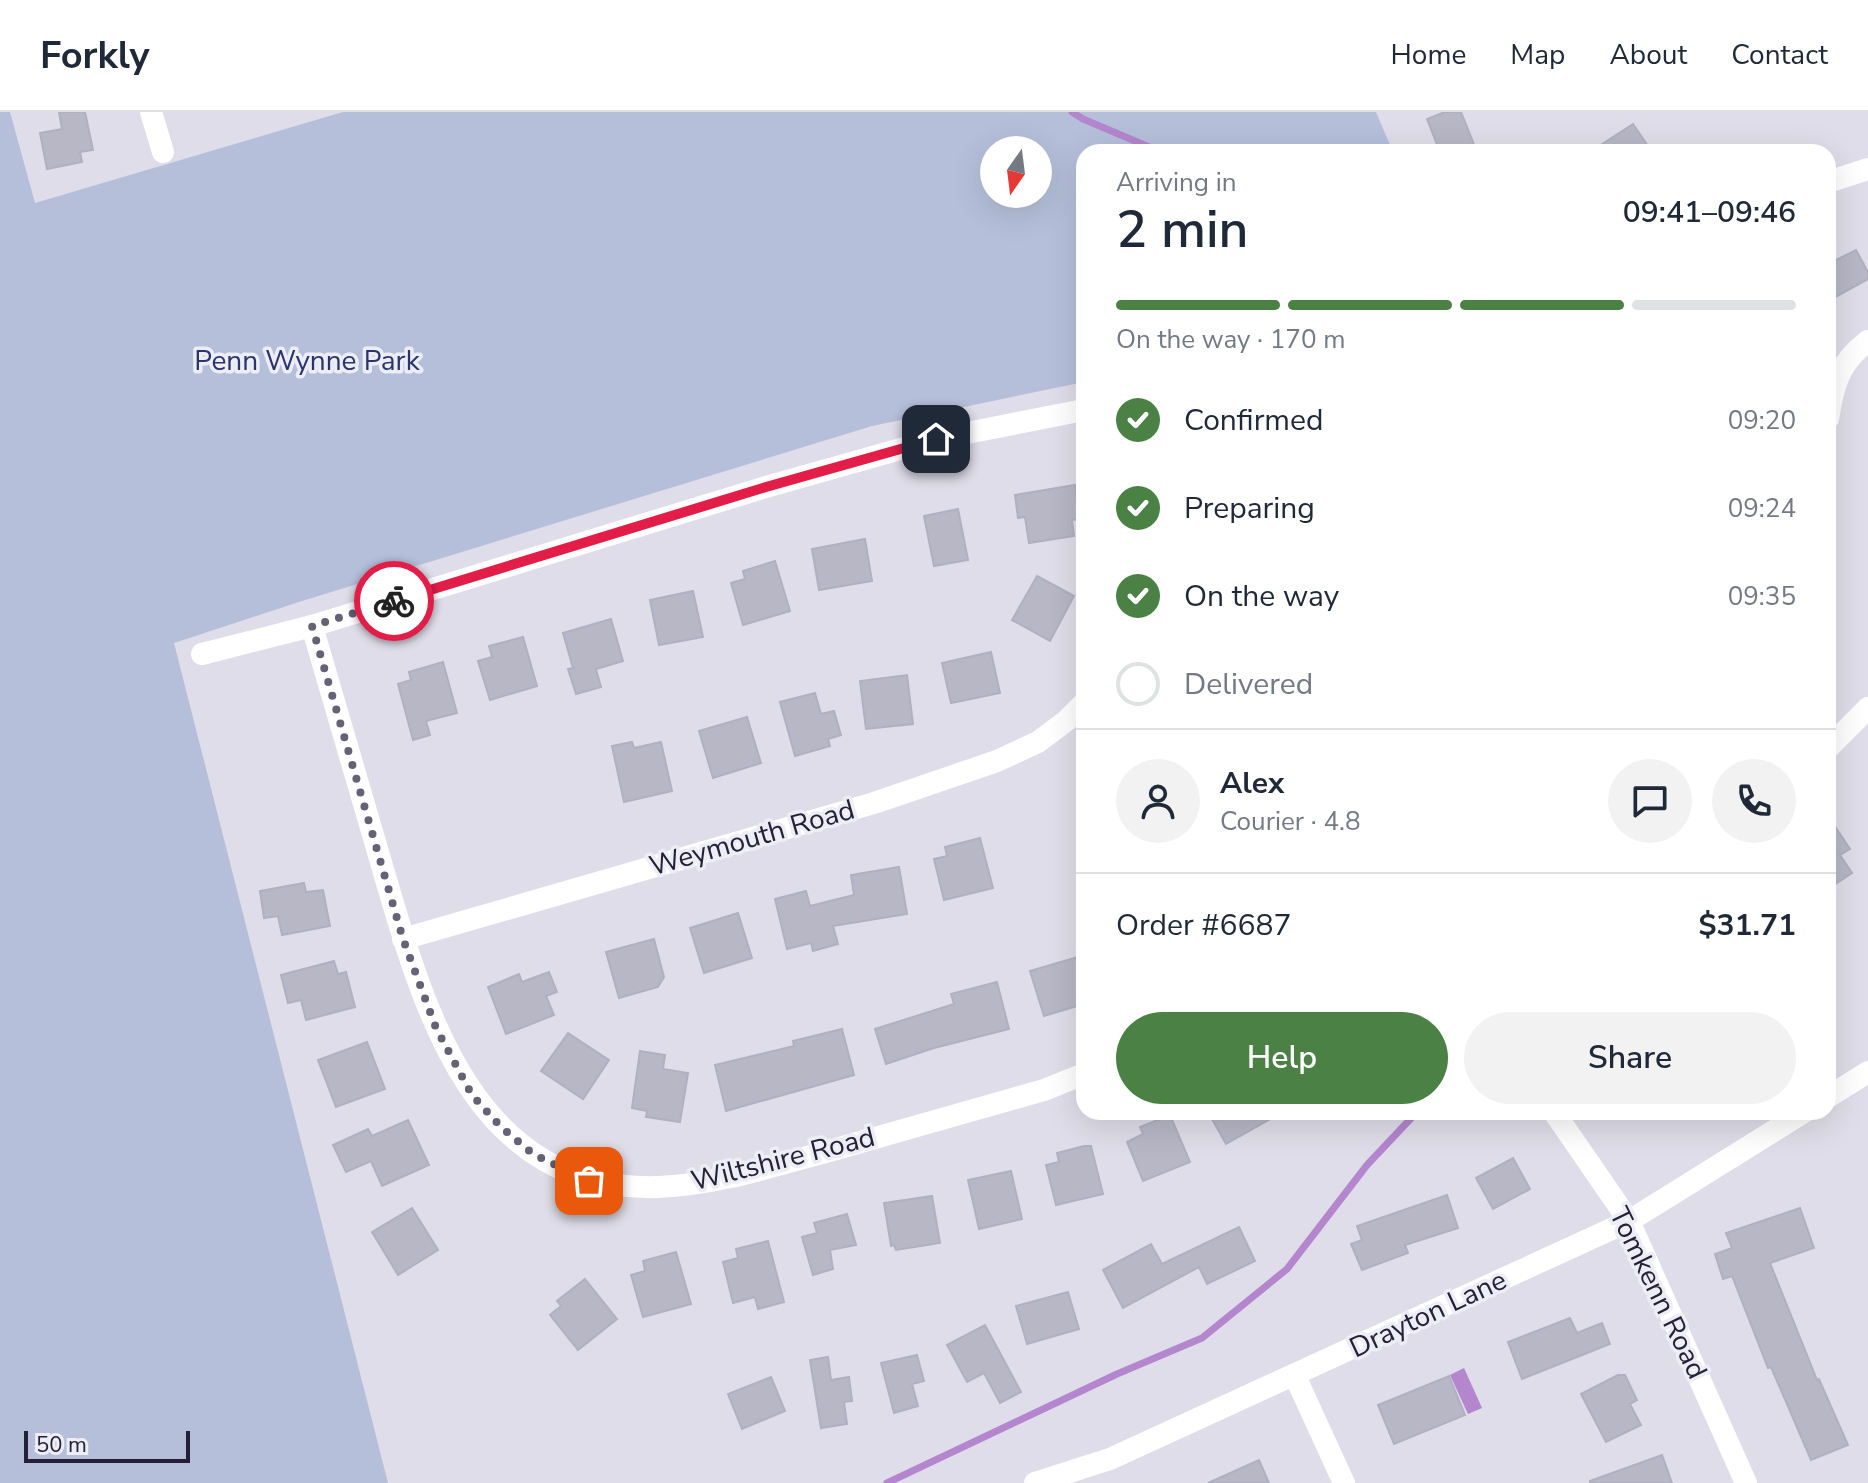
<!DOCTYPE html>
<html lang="en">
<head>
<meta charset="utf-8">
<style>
	:root { --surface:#fff; --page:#f2f2f3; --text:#1f2937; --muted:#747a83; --line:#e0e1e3; --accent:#4b8145 }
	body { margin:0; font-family:"Nunito Sans",sans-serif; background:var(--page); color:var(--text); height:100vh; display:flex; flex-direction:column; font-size:30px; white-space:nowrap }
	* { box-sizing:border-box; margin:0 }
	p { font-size:26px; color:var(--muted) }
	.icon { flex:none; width:44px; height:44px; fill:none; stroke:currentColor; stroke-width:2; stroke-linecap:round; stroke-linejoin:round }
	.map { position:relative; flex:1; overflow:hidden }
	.side { position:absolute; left:1076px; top:32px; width:760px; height:976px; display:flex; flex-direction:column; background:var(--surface); border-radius:24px; box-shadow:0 8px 32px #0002 }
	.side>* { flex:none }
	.needle { width:52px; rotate:194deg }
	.tools { position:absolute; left:980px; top:24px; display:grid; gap:16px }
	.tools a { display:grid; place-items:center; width:72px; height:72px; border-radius:50%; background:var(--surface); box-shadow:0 8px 32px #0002; font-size:40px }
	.scale { position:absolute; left:24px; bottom:20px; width:166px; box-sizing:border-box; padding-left:8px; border:4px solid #252037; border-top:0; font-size:22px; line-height:28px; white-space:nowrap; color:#252037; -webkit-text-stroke:6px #ededf6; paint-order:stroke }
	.pin { position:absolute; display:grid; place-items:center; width:68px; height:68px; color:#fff; margin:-34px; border-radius:16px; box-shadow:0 4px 12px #0006 }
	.courier { position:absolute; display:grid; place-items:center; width:80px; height:80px; margin:-40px; border:6px solid #e11d48; border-radius:50%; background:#fff; color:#222; box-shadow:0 2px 10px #0007 }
	.summary em { font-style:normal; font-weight:600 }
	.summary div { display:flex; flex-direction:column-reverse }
	.summary { display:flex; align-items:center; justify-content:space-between; height:136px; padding:0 40px }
	h1 { font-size:52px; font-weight:600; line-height:60px }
	.bar { display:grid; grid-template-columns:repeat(4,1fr); gap:12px 8px; align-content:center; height:96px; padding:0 40px }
	.bar i { height:10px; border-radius:6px; background:var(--line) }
	.bar .active { background:var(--accent) }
	.bar p { grid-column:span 4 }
	.line { display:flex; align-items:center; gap:20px; padding:0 40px; border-top:2px solid var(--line) }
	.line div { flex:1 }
	.round { display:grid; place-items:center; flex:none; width:84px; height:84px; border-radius:42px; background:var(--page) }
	ol { padding:0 40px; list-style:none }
	li { display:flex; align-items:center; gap:24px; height:88px }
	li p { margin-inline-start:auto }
	li .icon { padding:8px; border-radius:50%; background:var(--accent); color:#fff; stroke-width:4 }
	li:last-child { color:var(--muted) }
	li i { width:44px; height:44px; border:4px solid var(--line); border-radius:50% }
	.action { display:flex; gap:16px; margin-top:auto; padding:16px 40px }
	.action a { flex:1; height:92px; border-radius:48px; background:var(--accent); color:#fff; font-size:32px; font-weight:600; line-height:92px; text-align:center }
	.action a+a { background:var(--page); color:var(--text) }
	header { display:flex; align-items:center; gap:48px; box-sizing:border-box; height:112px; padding:0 40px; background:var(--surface); border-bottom:2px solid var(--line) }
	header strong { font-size:38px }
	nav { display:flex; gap:44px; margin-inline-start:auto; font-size:28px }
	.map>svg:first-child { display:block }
</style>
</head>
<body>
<header>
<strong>Forkly</strong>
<nav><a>Home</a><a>Map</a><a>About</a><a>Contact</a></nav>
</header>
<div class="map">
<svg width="1868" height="1371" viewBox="0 0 1868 1371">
	<rect width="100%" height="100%" fill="#dedde9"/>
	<path fill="#b6bfda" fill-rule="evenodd" d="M0,0H10L35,91L343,0H1376L1393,40H1084V270L872,314L302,489L174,531L388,1371H0ZM1038,38V82H994V38Z"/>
	<polygon fill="#b386cd" points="1464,1256 1482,1296 1468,1302 1450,1263"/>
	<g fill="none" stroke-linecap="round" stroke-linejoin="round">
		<g stroke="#b386cd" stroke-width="7">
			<polyline points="1072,0 1083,7 1161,40"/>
			<polyline points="887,1371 1117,1262 1202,1226 1287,1157 1367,1053 1417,1000"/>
		</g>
	</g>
	<g fill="#b7b7c6" stroke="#b1b0c2" stroke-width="2">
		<polygon points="59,0 85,0 93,38 80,40 82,50 47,57 40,21 62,17"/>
		<polygon points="1445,0 1461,0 1477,40 1440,40 1427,7"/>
		<polygon points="1633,12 1652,40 1590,40"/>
		<polygon points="1856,138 1868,160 1868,167 1828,189 1828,152"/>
		<polygon points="1075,373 1080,407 1072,408 1074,424 1029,431 1025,405 1018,406 1015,383"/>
		<polygon points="958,397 968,448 934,454 924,404"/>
		<polygon points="865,427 872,469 819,478 812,437"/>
		<polygon points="775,449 790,499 743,513 731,471 745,467 743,459"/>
		<polygon points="1037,464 1074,484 1050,529 1012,508"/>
		<polygon points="693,479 703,525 659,533 650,488"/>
		<polygon points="611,507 623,549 596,557 601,575 576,582 568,557 573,556 563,521"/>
		<polygon points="523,525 537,574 490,588 478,549 492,545 489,534"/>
		<polygon points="991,540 1000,581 951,591 942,551"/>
		<polygon points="443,550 457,601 426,609 430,623 413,628 398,572 411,568 409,560"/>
		<polygon points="907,563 913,612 866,617 860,569"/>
		<polygon points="815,581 821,602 834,599 841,623 828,627 830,634 795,644 780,590"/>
		<polygon points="747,605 761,651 713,666 699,619"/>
		<polygon points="632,630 634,636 661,630 672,679 624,690 612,634"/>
		<polygon points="1828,704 1850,737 1840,743 1852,761 1828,777"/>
		<polygon points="980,726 993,776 944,788 934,747 947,744 945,735"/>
		<polygon points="899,755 907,802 833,814 838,832 813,839 811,831 787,837 775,787 806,779 810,794 854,783 851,763"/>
		<polygon points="304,771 306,780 323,778 330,814 282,823 278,804 264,806 260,779"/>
		<polygon points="738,801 752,846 704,861 690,816"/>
		<polygon points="654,827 664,865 658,875 619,886 606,840"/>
		<polygon points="1078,845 1084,865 1084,892 1044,904 1030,859"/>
		<polygon points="334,849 338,862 346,860 355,895 306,908 301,888 288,891 281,863"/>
		<polygon points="549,860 557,880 546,884 554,903 506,922 488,875 519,862 522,870"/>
		<polygon points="997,870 1009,917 934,936 886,952 875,917 954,892 951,882"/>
		<polygon points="842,917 854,963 726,999 715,953 794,934 793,929"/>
		<polygon points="568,921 609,948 583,987 541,959"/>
		<polygon points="367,930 385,977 336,995 318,948"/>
		<polygon points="640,939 665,943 663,957 688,961 680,1010 646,1005 647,999 632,996"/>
		<polygon points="1208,1000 1283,1000 1226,1032"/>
		<polygon points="1170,1003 1190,1050 1143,1069 1127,1030 1143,1022 1140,1015"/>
		<polygon points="408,1008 429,1053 382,1074 371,1049 346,1060 333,1033 368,1017 372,1024"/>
		<polygon points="1084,1034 1091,1034 1103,1082 1056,1093 1046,1053 1059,1050 1057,1041"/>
		<polygon points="1513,1046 1530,1077 1493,1097 1476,1066"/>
		<polygon points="1011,1059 1022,1107 979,1117 968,1068"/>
		<polygon points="1447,1083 1458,1116 1405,1133 1408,1141 1362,1158 1351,1132 1362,1128 1357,1114"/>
		<polygon points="932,1084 940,1131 896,1138 894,1133 891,1134 884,1091"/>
		<polygon points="412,1096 438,1138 398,1163 372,1120"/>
		<polygon points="1800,1096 1814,1136 1770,1151 1817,1268 1819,1267 1848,1333 1811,1348 1771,1255 1768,1256 1732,1164 1723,1167 1715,1142 1732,1136 1726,1121"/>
		<polygon points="847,1102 856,1133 830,1138 833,1157 813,1163 802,1125 817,1121 814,1111"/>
		<polygon points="1239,1115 1255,1149 1207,1172 1199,1155 1123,1196 1103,1158 1151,1132 1162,1152"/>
		<polygon points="768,1129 784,1190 758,1197 755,1185 733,1191 723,1150 738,1146 736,1137"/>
		<polygon points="676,1140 691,1192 643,1205 631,1163 645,1159 643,1149"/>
		<polygon points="585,1167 617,1207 578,1238 550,1203 561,1194 557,1189"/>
		<polygon points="1068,1180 1079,1217 1027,1232 1016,1194"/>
		<polygon points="1570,1206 1577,1221 1602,1211 1610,1232 1522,1267 1508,1230"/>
		<polygon points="985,1213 1021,1280 1000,1291 984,1261 967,1270 947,1233"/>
		<polygon points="917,1243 924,1269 912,1272 918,1294 894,1301 881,1251"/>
		<polygon points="828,1245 831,1268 849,1265 852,1289 844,1290 847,1312 821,1316 810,1248"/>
		<polygon points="1618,1263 1625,1263 1637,1288 1630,1292 1641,1313 1606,1330 1581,1282"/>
		<polygon points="1449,1264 1465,1303 1394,1332 1378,1293"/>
		<polygon points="771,1265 785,1299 742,1317 728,1282"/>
		<polygon points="1662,1343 1672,1371 1590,1371 1590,1369"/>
		<polygon points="1259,1348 1269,1371 1208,1371"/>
	</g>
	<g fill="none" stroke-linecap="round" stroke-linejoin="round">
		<g stroke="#fff" stroke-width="22">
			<polyline points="151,0 163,40"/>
			<polyline points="1828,70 1868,57"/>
			<path d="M1828,307C1833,274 1839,250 1868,229"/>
			<path d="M312,514C334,589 356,665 378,740C421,887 468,1081 658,1075C716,1073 773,1054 829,1039C901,1019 972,998 1044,978L1084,962"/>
			<polyline points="202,542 312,514 766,375 936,327 1084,298"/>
			<polyline points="1828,636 1868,596"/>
			<polyline points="403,827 874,691 997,649 1038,630 1066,609 1084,591"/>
			<polyline points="1828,985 1868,960"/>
			<polyline points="1554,1000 1629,1109 1746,1371"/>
			<polyline points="1295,1264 1344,1371"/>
			<polyline points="1035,1371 1110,1347 1629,1109 1804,1000"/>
		</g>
	</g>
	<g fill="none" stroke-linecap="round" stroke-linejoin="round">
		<polyline stroke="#666275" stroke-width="8" stroke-dasharray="0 14.4" points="394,489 312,514 403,827 436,916 472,983 501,1015 533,1042 589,1069"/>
		<polyline stroke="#e11d48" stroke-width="10" points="394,489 766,375 936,327"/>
	</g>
	<g text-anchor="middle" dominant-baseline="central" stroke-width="7" stroke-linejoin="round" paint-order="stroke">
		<g font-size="28" fill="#2c346c" stroke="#ededf6">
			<text x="307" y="249">Penn Wynne Park</text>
		</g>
		<g font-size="28" fill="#252037" stroke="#ededf6">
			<text transform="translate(752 726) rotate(-16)">Weymouth Road</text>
			<text transform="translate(783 1047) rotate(-14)">Wiltshire Road</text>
			<text transform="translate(1658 1181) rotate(64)">Tomkenn Road</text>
			<text transform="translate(1428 1202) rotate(-25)">Drayton Lane</text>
		</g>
	</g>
</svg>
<div class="tools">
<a><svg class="needle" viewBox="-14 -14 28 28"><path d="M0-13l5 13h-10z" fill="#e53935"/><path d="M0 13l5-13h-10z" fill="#747a83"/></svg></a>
</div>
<div class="scale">50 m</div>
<div class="pin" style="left:589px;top:1069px;background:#ea580c"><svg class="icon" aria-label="bag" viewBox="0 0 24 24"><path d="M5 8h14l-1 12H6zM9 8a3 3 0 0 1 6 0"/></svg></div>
<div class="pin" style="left:936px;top:327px;background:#1f2937"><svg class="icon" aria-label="home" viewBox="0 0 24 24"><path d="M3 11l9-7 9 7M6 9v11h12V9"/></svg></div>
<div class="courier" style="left:394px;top:489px"><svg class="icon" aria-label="bike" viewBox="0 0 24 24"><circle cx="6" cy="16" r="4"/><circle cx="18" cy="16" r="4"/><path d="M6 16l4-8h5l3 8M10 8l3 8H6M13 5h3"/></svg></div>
<section class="side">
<div class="summary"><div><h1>2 min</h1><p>Arriving in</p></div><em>09:41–09:46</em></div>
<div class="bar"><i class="active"></i><i class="active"></i><i class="active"></i><i></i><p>On the way · 170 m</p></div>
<ol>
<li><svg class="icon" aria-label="check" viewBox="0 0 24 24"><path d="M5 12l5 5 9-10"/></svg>Confirmed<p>09:20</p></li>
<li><svg class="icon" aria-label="check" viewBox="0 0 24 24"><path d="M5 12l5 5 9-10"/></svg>Preparing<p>09:24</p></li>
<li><svg class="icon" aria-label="check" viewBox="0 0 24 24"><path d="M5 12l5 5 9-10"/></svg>On the way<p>09:35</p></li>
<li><i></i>Delivered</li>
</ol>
<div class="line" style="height:144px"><a class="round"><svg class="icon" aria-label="person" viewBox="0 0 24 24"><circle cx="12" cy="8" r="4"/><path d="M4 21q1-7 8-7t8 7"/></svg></a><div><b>Alex</b><p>Courier · 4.8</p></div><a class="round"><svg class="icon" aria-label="chat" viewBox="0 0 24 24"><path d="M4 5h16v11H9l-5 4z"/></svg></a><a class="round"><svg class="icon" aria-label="phone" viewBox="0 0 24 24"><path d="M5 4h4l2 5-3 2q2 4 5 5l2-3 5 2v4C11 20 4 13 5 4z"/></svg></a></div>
<div class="line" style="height:104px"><div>Order #6687</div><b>$31.71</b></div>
<div class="action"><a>Help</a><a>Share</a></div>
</section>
</div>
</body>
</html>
